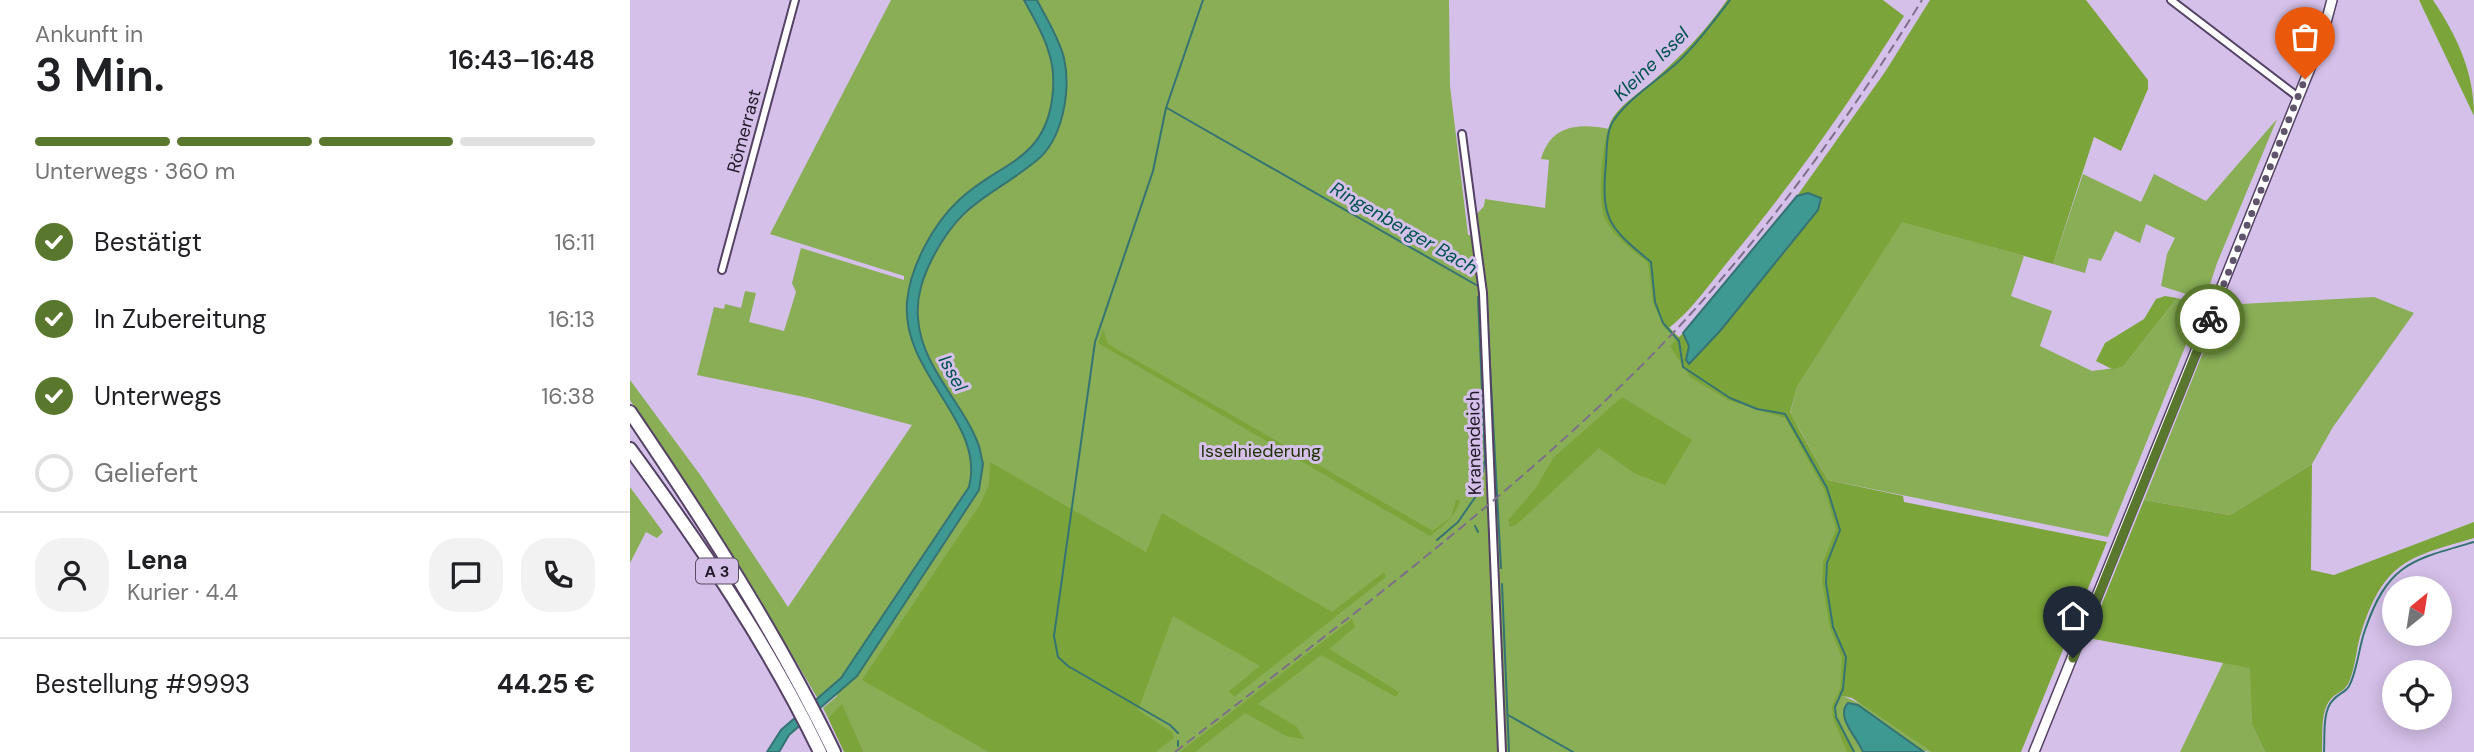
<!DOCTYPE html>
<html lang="de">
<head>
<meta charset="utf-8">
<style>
	:root { --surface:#fff; --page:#f2f2f2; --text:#202124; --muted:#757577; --line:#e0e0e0; --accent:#5a782d }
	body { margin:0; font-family:"DM Sans",sans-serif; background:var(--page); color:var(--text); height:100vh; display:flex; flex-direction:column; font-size:26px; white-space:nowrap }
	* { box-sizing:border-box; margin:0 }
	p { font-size:23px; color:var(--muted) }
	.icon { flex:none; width:38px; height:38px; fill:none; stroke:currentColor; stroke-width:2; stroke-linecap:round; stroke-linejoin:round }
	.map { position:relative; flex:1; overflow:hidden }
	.sheet { display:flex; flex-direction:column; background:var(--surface); width:630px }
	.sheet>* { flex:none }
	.needle { width:46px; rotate:30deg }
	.tools { position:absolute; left:1752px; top:576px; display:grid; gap:14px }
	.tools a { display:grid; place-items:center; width:70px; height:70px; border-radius:50%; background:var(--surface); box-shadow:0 4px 18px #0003; font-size:35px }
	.pin { position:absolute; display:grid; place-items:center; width:60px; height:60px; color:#fff; margin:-72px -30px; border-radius:50% 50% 50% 0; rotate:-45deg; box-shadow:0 0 7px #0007 }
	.pin .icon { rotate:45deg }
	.courier { position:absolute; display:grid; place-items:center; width:70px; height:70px; margin:-35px; border:5px solid #5a782d; border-radius:50%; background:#fff; color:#222; box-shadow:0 2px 9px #0007 }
	.headline em { font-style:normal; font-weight:600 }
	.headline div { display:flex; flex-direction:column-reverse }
	.headline { display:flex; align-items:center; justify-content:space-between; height:119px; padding:0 35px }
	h1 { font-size:46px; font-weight:600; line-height:52px }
	.bar { display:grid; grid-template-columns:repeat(4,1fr); gap:10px 7px; align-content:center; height:84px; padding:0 35px }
	.bar i { height:9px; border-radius:5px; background:var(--line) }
	.bar .selected { background:var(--accent) }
	.bar p { grid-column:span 4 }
	.line { display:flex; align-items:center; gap:18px; padding:0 35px; border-top:2px solid var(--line) }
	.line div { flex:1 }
	.round { display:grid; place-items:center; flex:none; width:74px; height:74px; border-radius:28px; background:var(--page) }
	ol { padding:0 35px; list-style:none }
	li { display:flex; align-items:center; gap:21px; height:77px }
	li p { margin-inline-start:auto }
	li .icon { padding:7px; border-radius:50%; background:var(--accent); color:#fff; stroke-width:4 }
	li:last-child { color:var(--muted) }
	li i { width:38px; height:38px; border:4px solid var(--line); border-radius:50% }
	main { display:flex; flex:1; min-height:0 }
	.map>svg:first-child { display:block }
</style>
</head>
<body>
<main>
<section class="sheet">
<div class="headline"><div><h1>3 Min.</h1><p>Ankunft in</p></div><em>16:43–16:48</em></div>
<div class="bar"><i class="selected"></i><i class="selected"></i><i class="selected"></i><i></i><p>Unterwegs · 360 m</p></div>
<ol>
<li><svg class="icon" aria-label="check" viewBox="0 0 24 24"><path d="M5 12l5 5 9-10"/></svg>Bestätigt<p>16:11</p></li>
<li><svg class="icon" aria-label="check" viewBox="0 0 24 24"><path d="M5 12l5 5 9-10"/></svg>In Zubereitung<p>16:13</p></li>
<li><svg class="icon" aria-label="check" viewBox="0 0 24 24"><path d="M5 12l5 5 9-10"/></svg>Unterwegs<p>16:38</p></li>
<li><i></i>Geliefert</li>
</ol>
<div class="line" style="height:126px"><a class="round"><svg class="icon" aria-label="person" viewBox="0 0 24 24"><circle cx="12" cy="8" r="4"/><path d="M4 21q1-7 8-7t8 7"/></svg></a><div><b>Lena</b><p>Kurier · 4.4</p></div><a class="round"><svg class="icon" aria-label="chat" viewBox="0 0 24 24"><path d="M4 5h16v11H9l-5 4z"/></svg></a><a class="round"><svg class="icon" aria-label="phone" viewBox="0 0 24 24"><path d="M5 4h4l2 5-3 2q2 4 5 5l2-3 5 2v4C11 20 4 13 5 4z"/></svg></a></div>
<div class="line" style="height:91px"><div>Bestellung #9993</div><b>44.25 €</b></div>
</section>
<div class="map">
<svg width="1844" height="752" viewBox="0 0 1844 752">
	<rect width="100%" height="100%" fill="#d5c0e9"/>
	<g fill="#89ae56">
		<path d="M261,0H819L820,86L838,235L850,236L846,215L854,206L855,199L915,208L919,160L911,159C921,125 948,123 979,129L976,138L1020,259L1034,322L1051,339L1160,414L1167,387L1272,221L1394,256L1381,296L1422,311L1410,346L1462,371L1493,367L1547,298L1572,305L1478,537L1198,480L1166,423L1213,528L1217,658L1213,696L1231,704L1301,752C1291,752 1271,740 1266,732L1222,703L1216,722L1233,752H234L212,705L198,718L193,708L207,696L203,687L188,699L109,565L0,400V380L71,476L158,607L282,425L179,398L67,375L84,307L94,309L95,304L111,308L115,291L126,293L119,322L154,331L166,292L162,283L171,248L274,280V276L140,234Z"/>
		<polygon points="1647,119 1587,263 1575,300 1531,286 1537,254 1545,238 1516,224 1510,243 1485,231 1471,261 1459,258 1455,273 1423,264 1453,174 1511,202 1524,174 1576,201"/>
		<polygon points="1744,297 1784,313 1703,427 1682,464 1600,515 1514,500 1592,305"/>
		<polygon points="0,487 33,532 27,538 16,532 0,563"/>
		<polygon points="1594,661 1621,668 1622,725 1635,752 1550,752"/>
	</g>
	<g fill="#7ba53a">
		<path d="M1097,0H1253L1274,16C1221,101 1164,182 1100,259C1081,282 1060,313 1036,330L1023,303L1018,263C1004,251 985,238 976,221C966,204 972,131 984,116C994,102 1012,91 1024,80C1052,55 1076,31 1097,0Z"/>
		<path d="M1300,0H1456L1518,80V89L1491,151L1464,137L1423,264L1272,222L1167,387L1160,413L1198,480L1273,496L1274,502L1477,542L1391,752H1301L1222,698L1208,695C1198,719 1217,730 1223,752H1217L1203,718L1202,706L1210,689L1212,658L1200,628L1192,582L1193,562L1206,529L1194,489L1155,418L1098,400L1060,377L1040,346L1053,333L1059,346L1056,360L1060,363L1090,331L1175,227L1188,210L1191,198L1178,193L1167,196L1255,72Z"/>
		<path d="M1789,0H1803C1827,36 1844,72 1844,116Z"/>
		<polygon points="1535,296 1547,298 1493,367 1482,369 1466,361 1475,343 1514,319 1526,299"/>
		<path d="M473,329L478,344L803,531L821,517L826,500H830C825,518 815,524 800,536L468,343Z"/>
		<polygon points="992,397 1062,440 1035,485 1004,473 969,448 886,525 880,527 878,520 906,488 923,458"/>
		<polygon points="360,462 516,552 532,513 702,612 754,572 756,577 604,697 599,691 630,666 543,616 508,710 542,732 544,738 525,752 359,752 232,680 351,503 359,484"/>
		<path d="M1682,464L1681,570L1704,575L1844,522V538C1780,557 1755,560 1732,630C1726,647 1726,666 1719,682C1715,692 1706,692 1700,700C1690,713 1693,736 1692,752H1635L1622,725L1620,668L1458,638L1514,500L1600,515Z"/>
		<polygon points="722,619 725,627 699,649 769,692 766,697 691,655 628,704 666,726 674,739 658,737 615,713 565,752 550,752"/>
		<polygon points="212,704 234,752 214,752 198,718"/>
	</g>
	<g fill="#3f9993" stroke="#367373" stroke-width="2">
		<path d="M394,0H407C416,18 429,38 434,58C441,90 433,140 406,161C360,198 333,200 303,257C293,277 286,296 288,318C291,367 333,402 349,446L353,464L349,490L227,676L159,735L149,752H137L151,730L211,678L339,487C356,422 271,374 277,302C280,267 303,224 329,200C368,163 413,162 422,100C424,85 424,68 419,53C414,34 403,17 394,0Z"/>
		<polygon points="1178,193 1191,198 1188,210 1090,331 1059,364 1056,360 1059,346 1053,333 1167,196"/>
		<path d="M1218,703L1228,705L1294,752H1233C1227,737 1205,717 1218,703Z"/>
	</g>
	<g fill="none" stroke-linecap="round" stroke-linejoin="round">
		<g stroke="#367373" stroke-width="2">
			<path d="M1100,0C1083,22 1068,43 1048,62C1028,80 999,98 984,120C976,131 977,149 976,162C971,219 977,226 1021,262L1025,302L1033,323L1049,341L1053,367L1100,398L1127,409L1155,414L1197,488L1210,530L1197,563L1196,583L1203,627L1216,657L1213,689L1205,707L1206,717L1224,752"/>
			<polyline points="537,108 848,286"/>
			<polyline points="856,291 871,568"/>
			<polyline points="844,483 853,472 855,459 848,297"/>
			<polyline points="845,526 848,532"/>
			<polyline points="807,540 828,522 846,496"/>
			<polyline points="872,584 879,752"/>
			<polyline points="878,715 943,752"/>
			<polyline points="548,733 540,725 438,666 428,657 424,636 465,342 523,171 536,108 573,0"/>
			<polyline points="548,741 548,746"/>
			<path d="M1694,752C1695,737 1692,711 1703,700C1710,692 1717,693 1721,682C1728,665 1729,647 1735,630C1758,563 1782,560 1844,542"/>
		</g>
		<g stroke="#554265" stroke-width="10">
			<g id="street">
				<polyline points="1541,0 1668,97"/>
				<polyline points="832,134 853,293 872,752"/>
				<polyline points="92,270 165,0"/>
			</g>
		</g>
		<g stroke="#554265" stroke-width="12">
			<polyline id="secondary" points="1404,752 1691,41 1702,0"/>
		</g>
		<g stroke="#554265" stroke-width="16">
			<g id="highway">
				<path d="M0,412C74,521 147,634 204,752"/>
				<path d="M0,449C71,546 138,644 190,752"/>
			</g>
		</g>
		<use href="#street" stroke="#fff" stroke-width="6"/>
		<use href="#secondary" stroke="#fff" stroke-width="9"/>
		<use href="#highway" stroke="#fff" stroke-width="12"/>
		<path stroke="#7d6f8a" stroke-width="2" stroke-dasharray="10 5" stroke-linecap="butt" d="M545,752C692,638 842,527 977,399C1099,285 1205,142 1292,0"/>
	</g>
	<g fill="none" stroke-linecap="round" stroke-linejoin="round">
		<polyline stroke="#60546c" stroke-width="7" stroke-dasharray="0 12.6" points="1580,319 1675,79"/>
		<polyline stroke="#5a782d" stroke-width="9" points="1443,658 1580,319"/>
	</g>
	<g text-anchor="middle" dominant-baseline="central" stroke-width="6" stroke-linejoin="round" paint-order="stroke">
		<rect fill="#d5c0e9" stroke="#574c62" stroke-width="2" x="66" y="558.5" width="42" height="25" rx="5"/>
		<g font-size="16" font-weight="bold" fill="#211a28">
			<text x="87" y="571">A 3</text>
		</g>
		<g font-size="18" fill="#211a28" stroke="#d5c0e9">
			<text transform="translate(114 131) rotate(-75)">Römerrast</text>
			<text transform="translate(844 443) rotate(-91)">Kranendeich</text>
		</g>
		<g font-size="18" fill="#1f3004" stroke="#d5c0e9">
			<text x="631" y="451">Isselniederung</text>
		</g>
		<g font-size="19" font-style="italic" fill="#00534f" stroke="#d5c0e9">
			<text transform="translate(1021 64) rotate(-44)">Kleine Issel</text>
			<text transform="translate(774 228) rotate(30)">Ringenberger Bach</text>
			<text transform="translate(323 373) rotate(61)">Issel</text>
		</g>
	</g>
</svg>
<div class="tools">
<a><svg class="needle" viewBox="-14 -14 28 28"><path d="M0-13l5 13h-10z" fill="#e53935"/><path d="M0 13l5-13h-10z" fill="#757577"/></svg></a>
<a><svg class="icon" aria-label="locate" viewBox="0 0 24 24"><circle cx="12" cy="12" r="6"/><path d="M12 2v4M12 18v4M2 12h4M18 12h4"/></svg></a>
</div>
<div class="pin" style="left:1675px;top:79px;background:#ea580c"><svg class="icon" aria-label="bag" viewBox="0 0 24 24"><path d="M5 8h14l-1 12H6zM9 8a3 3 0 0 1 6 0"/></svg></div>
<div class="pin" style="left:1443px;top:658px;background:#1f2937"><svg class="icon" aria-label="home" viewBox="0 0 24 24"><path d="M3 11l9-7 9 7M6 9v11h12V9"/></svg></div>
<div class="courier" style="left:1580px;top:319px"><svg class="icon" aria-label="bike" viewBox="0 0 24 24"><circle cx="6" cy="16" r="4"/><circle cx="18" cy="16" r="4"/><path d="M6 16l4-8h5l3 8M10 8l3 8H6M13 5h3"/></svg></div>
</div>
</main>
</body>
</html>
